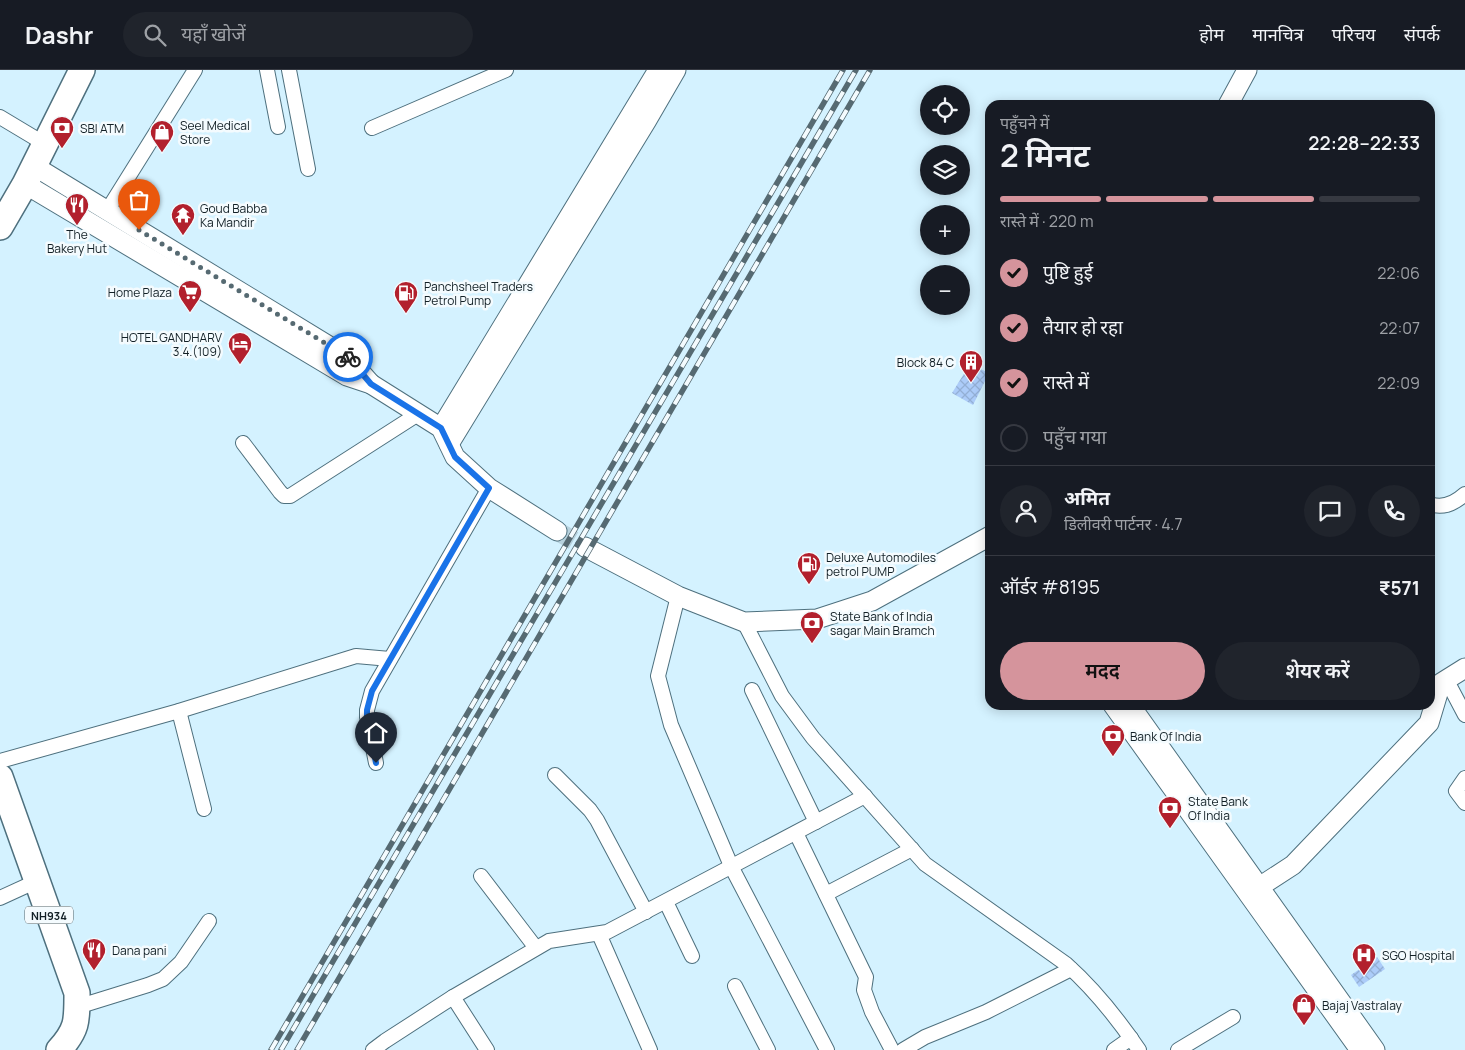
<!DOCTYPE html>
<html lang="hi">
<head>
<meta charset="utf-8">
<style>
	:root { --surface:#171b24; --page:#20242c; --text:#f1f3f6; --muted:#9ea1a6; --line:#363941; --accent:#d5949c }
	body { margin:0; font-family:Manrope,"Noto Sans Devanagari",sans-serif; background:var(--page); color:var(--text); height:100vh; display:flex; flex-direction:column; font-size:19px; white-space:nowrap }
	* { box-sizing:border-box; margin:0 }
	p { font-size:16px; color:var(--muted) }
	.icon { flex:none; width:28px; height:28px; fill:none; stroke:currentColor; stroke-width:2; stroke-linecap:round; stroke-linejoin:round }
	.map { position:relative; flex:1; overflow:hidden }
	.sheet { position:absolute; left:985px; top:30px; width:450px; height:610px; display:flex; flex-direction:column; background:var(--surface); border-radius:15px; box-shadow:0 2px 12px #0003 }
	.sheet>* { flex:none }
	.tools { position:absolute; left:920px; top:15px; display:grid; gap:10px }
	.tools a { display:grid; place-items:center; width:50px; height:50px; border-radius:50%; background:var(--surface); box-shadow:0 2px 12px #0003; font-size:25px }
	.pin { position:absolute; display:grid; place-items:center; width:42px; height:42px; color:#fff; margin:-51px -21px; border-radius:50% 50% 50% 0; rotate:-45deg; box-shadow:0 0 5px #0007 }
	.pin .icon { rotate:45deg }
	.courier { position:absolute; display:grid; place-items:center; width:50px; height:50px; margin:-25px; border:4px solid #1a73e8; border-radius:50%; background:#fff; color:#222; box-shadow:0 1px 6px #0007 }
	.overview em { font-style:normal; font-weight:600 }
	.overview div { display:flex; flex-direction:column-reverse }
	.overview { display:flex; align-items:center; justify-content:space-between; height:85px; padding:0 15px }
	h1 { font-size:32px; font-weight:600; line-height:38px }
	.bar { display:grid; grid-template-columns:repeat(4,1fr); gap:8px 5px; align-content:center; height:60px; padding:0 15px }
	.bar i { height:6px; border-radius:4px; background:var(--line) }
	.bar .current { background:var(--accent) }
	.bar p { grid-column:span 4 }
	.line { display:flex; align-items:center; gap:12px; padding:0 15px; border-top:1px solid var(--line) }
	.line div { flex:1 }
	.round { display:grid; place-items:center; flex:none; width:52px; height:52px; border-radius:26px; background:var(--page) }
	ol { padding:0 15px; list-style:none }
	li { display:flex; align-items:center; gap:15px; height:55px }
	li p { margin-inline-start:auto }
	li .icon { padding:5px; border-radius:50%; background:var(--accent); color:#111; stroke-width:4 }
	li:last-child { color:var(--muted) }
	li i { width:28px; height:28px; border:2px solid var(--line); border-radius:50% }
	.button { display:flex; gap:10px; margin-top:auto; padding:10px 15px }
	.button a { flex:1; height:58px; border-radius:30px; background:var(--accent); color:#111; font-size:20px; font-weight:600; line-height:58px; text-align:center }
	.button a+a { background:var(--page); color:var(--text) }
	header { display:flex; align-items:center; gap:30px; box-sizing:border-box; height:70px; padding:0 25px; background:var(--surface); border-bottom:1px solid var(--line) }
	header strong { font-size:24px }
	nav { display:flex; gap:28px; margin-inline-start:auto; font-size:18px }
	.search { width:350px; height:45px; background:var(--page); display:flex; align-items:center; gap:12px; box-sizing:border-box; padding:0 18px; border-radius:28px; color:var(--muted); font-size:19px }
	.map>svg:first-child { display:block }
</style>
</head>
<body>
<header>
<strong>Dashr</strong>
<div class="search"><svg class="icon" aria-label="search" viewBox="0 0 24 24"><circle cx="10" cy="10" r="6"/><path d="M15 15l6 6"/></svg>यहाँ खोजें</div>
<nav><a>होम</a><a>मानचित्र</a><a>परिचय</a><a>संपर्क</a></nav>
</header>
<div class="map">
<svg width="1465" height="980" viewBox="0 0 1465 980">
	<defs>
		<pattern id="building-cross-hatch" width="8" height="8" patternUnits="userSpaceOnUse" patternTransform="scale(1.25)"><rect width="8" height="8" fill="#acccf9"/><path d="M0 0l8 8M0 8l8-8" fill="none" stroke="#93afd5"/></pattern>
	</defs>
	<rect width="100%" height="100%" fill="#d4f2ff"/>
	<g fill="url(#building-cross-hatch)">
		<polygon points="970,294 989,303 973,335 952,323"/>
		<polygon points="1377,887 1385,899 1359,917 1351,905"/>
	</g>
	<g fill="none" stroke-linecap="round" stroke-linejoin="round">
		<polyline stroke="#b7d2de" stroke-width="19" stroke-dasharray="19 9" stroke-linecap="butt" points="557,461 585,477"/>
		<g stroke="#4e707e" stroke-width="16">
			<g id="street">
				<polyline points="267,0 278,57"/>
				<polyline points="289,0 308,99"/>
				<polyline points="0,47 45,74"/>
				<polyline points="372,58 506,0"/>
				<polyline points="107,141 195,0"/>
				<polyline points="243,373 280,422 284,426 290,426 418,344"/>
				<path d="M1430,434C1443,439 1455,433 1465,424"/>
				<polyline points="678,526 658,606 671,655 732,798 827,980"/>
				<path d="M744,552L782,626L813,668L925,794L1066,894C1094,919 1118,949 1139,980"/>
				<polyline points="1446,609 1465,645"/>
				<polyline points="752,620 816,752"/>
				<polyline points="179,641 204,739"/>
				<polyline points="0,691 179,641 356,586 390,589"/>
				<polyline points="376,693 367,647 367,640 372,621 489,418"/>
				<polyline points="555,705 590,740 597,750 646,842"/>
				<polyline points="1465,708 1456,721 1465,733"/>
				<polyline points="796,763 866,907 864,920 872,942 892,980"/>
				<polyline points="481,806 536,878"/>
				<polyline points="826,824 912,779"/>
				<polyline points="0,828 37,811"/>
				<polyline points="666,832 692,886"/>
				<polyline points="599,864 650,980"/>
				<polyline points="735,916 768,980"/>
				<polyline points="453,927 487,980"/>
				<polyline points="77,937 148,915 163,909 181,892 209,851"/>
				<polyline points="373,980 385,971 453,927 549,871 607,862 865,726"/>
				<polyline points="903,980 925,967 986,942 1071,899"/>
				<polyline points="1114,980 1131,968"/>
				<polyline points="1178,980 1233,947"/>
			</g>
		</g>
		<g stroke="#4e707e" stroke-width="21">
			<g id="secondary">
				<polyline points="1228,35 1247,0"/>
				<polyline points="34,96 347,287 371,314"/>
				<polyline points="25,114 347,306 371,314 441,358 455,387 489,418 557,461"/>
				<polyline points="441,358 658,0"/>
				<polyline points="449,374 647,50 676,0"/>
				<polyline points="585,477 678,526 744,552 817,549 872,531 990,466"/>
				<polyline points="1113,635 1360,980"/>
				<polyline points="1130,635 1375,980"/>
				<polyline points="1250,823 1293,795 1429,653 1441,613 1465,598"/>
			</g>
		</g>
		<g stroke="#4e707e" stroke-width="28">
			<g id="highway">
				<polyline points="0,157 25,114 82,0"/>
				<path d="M0,707L77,923C77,950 78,959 59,980"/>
			</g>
		</g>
		<use href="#street" stroke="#fff" stroke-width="14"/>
		<use href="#secondary" stroke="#fff" stroke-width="19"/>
		<use href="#highway" stroke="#fff" stroke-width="25"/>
		<g stroke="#566a72" stroke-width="5.5">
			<g id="rail">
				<polyline points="271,980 843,0"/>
				<polyline points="281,980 856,0"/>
				<polyline points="297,980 870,0"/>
			</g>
		</g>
		<use href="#rail" stroke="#f4fbfe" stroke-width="4" stroke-dasharray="11" stroke-linecap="butt"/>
	</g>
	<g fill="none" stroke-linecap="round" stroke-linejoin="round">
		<polyline stroke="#566a72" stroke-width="5" stroke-dasharray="0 9" points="139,160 348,287"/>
		<polyline stroke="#1a73e8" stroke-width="6" points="348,287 371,314 441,358 455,387 489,418 372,621 367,640 367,647 376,693"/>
	</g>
	<defs>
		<g id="bank-pin" transform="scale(1.25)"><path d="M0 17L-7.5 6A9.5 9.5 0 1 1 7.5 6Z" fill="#b2202d" stroke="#f4fbfe"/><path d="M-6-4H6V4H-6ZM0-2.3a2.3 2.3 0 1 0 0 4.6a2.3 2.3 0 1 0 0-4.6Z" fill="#fff"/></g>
		<g id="shop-pin" transform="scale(1.25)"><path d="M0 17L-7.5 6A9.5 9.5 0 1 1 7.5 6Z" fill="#b2202d" stroke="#f4fbfe"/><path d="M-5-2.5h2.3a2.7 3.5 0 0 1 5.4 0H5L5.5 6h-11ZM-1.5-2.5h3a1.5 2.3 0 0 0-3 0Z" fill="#fff"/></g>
		<g id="restaurant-pin" transform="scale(1.25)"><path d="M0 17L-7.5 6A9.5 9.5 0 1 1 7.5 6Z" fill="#b2202d" stroke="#f4fbfe"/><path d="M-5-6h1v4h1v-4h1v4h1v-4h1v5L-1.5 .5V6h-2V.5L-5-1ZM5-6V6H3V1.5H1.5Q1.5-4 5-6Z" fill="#fff"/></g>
		<g id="temple-pin" transform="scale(1.25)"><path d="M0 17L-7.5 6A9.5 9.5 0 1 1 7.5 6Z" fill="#b2202d" stroke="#f4fbfe"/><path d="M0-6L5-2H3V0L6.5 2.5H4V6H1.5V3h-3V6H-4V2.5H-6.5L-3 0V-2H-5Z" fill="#fff"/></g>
		<g id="supermarket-pin" transform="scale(1.25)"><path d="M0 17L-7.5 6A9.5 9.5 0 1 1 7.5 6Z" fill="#b2202d" stroke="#f4fbfe"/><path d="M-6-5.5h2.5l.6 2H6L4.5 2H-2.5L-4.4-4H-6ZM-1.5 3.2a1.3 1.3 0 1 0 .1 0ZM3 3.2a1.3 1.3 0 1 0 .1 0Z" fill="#fff"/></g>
		<g id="fuel-pin" transform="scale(1.25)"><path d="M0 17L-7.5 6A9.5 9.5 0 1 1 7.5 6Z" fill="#b2202d" stroke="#f4fbfe"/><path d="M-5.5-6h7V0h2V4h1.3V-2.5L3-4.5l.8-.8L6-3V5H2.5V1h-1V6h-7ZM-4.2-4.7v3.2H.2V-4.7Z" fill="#fff"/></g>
		<g id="hotel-pin" transform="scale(1.25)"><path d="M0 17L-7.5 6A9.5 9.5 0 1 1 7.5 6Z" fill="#b2202d" stroke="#f4fbfe"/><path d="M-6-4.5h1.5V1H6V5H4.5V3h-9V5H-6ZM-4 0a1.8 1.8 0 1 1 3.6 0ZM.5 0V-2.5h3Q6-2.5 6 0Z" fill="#fff"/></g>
		<g id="building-pin" transform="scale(1.25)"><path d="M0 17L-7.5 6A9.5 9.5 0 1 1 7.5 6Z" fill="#b2202d" stroke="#f4fbfe"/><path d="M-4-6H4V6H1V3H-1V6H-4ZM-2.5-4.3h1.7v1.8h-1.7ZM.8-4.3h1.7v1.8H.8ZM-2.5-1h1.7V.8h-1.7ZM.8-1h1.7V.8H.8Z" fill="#fff"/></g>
		<g id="hospital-pin" transform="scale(1.25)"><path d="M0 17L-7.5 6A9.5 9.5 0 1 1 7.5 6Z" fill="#b2202d" stroke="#f4fbfe"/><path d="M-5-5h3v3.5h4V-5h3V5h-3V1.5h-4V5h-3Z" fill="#fff"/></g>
	</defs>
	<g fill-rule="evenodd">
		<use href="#bank-pin" x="62" y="58"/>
		<use href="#shop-pin" x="162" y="62"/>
		<use href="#restaurant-pin" x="77" y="135"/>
		<use href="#temple-pin" x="183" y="145"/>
		<use href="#supermarket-pin" x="190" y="222"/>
		<use href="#fuel-pin" x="406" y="223"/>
		<use href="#hotel-pin" x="240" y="274"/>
		<use href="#building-pin" x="971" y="292"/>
		<use href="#fuel-pin" x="809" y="494"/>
		<use href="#bank-pin" x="812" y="553"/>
		<use href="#bank-pin" x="1113" y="666"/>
		<use href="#bank-pin" x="1170" y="738"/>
		<use href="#restaurant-pin" x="94" y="880"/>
		<use href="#hospital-pin" x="1364" y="885"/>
		<use href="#shop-pin" x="1304" y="935"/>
	</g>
	<g text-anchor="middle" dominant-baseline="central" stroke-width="5" stroke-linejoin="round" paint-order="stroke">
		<rect fill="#f4fbfe" stroke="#566267" stroke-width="1" x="25" y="836.5" width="48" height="17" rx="4"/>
		<g font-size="11" font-weight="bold" fill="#122026">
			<text x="49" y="845">NH934</text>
		</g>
		<g font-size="12" fill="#122026" stroke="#f4fbfe" text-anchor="start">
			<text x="180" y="55">Seel Medical<tspan x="180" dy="14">Store</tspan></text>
			<text x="80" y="58">SBI ATM</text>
			<text x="200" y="138">Goud Babba<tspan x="200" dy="14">Ka Mandir</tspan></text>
			<text x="77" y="164" text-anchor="middle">The<tspan x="77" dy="14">Bakery Hut</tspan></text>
			<text x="424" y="216">Panchsheel Traders<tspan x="424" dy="14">Petrol Pump</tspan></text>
			<text x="172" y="222" text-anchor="end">Home Plaza</text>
			<text x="222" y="267" text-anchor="end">HOTEL GANDHARV<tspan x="222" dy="14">3.4.(109)</tspan></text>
			<text x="954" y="292" text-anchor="end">Block 84 C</text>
			<text x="826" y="487">Deluxe Automodiles<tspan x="826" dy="14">petrol PUMP</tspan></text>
			<text x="830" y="546">State Bank of India<tspan x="830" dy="14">sagar Main Bramch</tspan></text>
			<text x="1130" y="666">Bank Of India</text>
			<text x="1188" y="731">State Bank<tspan x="1188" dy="14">Of India</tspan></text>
			<text x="112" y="880">Dana pani</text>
			<text x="1382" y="885">SGO Hospital</text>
			<text x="1322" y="935">Bajaj Vastralay</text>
		</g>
	</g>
</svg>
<div class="tools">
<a><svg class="icon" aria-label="locate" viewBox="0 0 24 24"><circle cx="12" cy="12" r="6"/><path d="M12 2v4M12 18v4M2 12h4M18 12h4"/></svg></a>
<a><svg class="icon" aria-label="layers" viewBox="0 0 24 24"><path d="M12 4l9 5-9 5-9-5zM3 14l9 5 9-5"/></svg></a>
<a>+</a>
<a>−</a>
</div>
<div class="pin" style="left:139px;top:160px;background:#ea580c"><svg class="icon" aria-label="bag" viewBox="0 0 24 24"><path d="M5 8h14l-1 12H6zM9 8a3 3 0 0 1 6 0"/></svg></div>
<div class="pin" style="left:376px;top:693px;background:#1f2937"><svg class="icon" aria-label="home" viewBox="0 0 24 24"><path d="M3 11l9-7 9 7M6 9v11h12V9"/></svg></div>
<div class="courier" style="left:348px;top:287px"><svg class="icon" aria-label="bike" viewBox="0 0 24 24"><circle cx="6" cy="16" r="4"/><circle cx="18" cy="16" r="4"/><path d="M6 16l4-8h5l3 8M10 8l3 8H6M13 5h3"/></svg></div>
<section class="sheet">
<div class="overview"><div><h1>2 मिनट</h1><p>पहुँचने में</p></div><em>22:28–22:33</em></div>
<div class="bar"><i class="current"></i><i class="current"></i><i class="current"></i><i></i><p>रास्ते में · 220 m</p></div>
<ol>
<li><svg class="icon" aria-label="check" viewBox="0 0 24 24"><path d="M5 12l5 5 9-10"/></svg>पुष्टि हुई<p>22:06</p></li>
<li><svg class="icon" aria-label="check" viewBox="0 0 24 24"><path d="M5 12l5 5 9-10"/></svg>तैयार हो रहा<p>22:07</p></li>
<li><svg class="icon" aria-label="check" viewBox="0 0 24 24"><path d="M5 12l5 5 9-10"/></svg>रास्ते में<p>22:09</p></li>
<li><i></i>पहुँच गया</li>
</ol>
<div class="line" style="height:90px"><a class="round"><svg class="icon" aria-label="person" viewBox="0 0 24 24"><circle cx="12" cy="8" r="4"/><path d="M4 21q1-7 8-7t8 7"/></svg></a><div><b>अमित</b><p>डिलीवरी पार्टनर · 4.7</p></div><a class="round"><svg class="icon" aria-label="chat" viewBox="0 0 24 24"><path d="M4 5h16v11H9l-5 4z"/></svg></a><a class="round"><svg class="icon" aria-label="phone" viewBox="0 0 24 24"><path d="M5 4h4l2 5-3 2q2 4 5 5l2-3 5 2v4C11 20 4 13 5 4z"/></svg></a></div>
<div class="line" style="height:65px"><div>ऑर्डर #8195</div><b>₹571</b></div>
<div class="button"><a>मदद</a><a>शेयर करें</a></div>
</section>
</div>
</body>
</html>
